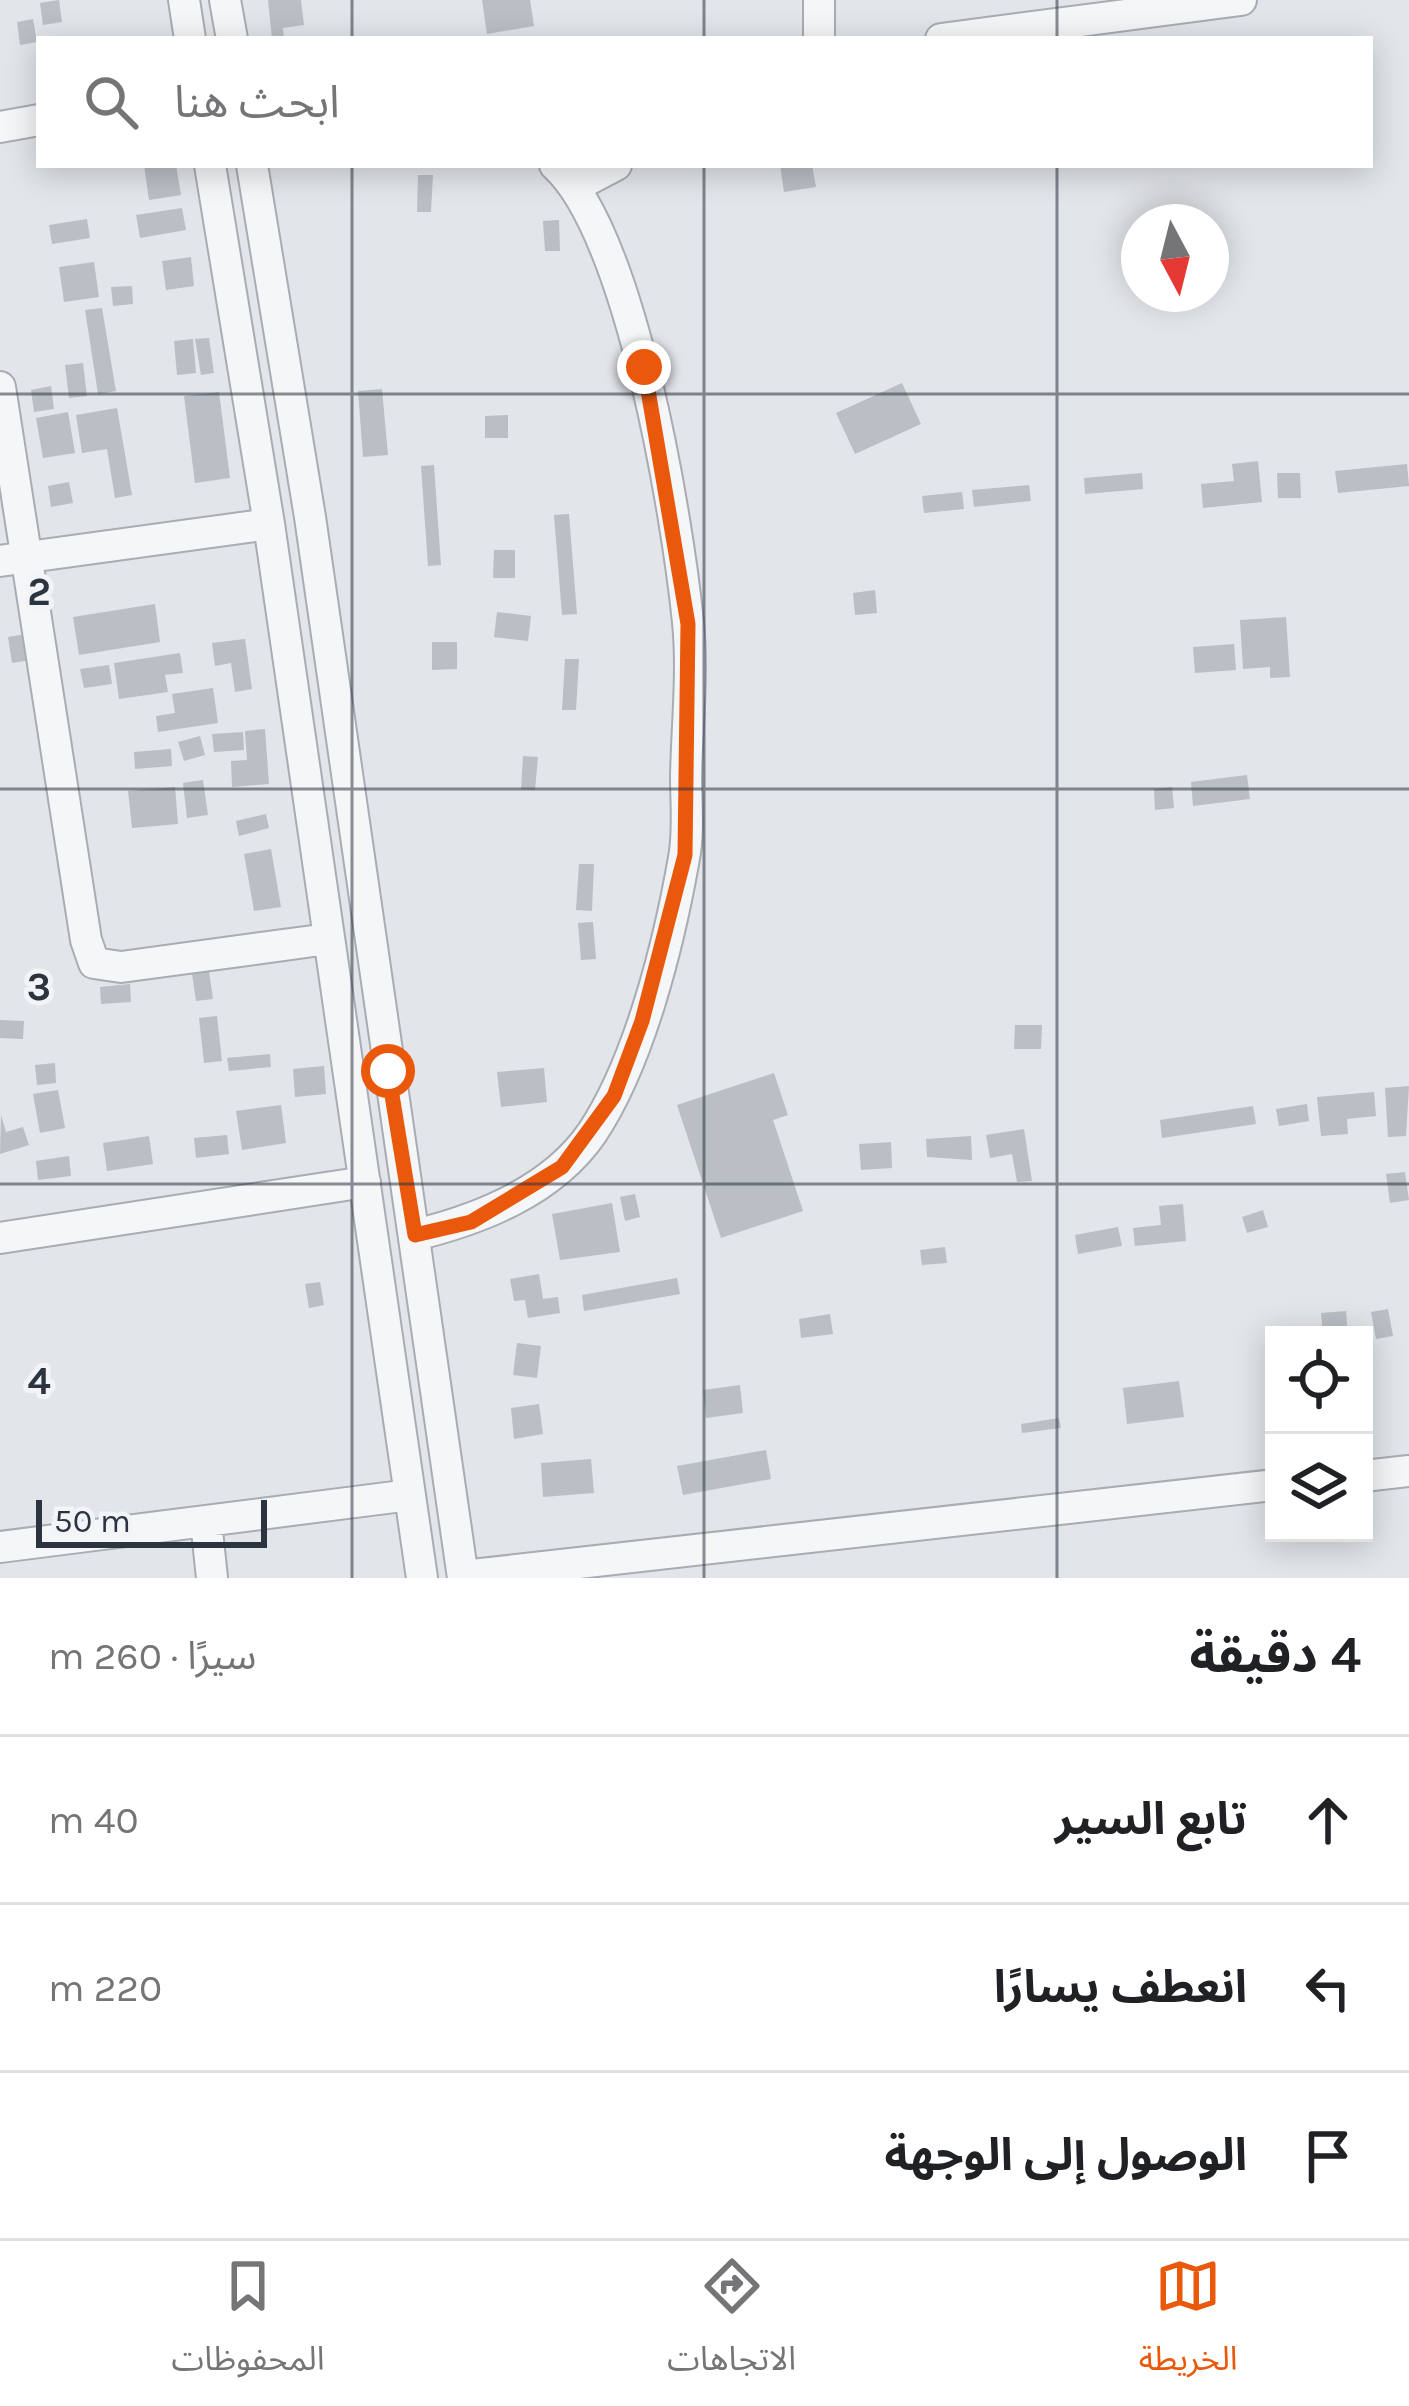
<!DOCTYPE html>
<html lang="ar">
<head>
<meta charset="utf-8">
<style>
	:root { --surface:#fff; --page:#f6f6f6; --text:#202124; --muted:#757577; --line:#e0e0e0; --accent:#ea580c }
	body { margin:0; font-family:Karla,"Noto Sans Arabic",sans-serif; background:var(--page); color:var(--text); direction:rtl }
	.controls { position:absolute; right:36px; bottom:36px; display:grid; overflow:hidden; border-radius:0px; box-shadow:0 6px 30px #0003 }
	.controls button { width:108px; height:108px; display:grid; place-items:center; padding:0; border:0; border-bottom:3px solid var(--line); background:var(--surface); color:var(--text); font:60px sans-serif }
	.compass { position:absolute; left:1121px; top:204px; width:108px; height:108px; border-radius:50%; background:var(--surface); box-shadow:0 6px 30px #0003; rotate:173deg }
	.scale { position:absolute; left:36px; bottom:30px; width:231px; box-sizing:border-box; padding-left:12px; border:6px solid #2c343f; border-top:0; font-size:33px; line-height:42px; white-space:nowrap; color:#2c343f; -webkit-text-stroke:9px #f2f4f7; paint-order:stroke }
	.stop { position:absolute; width:36px; height:36px; margin:-27px; border:9px solid #ea580c; border-radius:50%; background:#fff }
	.stop.end { background:#ea580c; border-color:#fff; box-shadow:0 3px 12px #0008 }
	.list { margin:0; padding:0; list-style:none }
	h2 { display:flex; justify-content:space-between; align-items:center; height:156px; margin:0; padding:0 48px; font-size:51px }
	h2 small { font-size:39px; font-weight:400; color:var(--muted) }
	.list li { display:grid; grid-template-columns:78px 1fr auto; gap:36px; align-items:center; box-sizing:border-box; height:168px; padding:0 48px; border-top:3px solid var(--line) }
	.list b { display:block; font-size:45px; white-space:nowrap }
	.list em { font-size:39px; font-style:normal; color:var(--muted) }
	.icon { flex:none; width:66px; height:66px; fill:none; stroke:currentColor; stroke-width:2; stroke-linecap:round; stroke-linejoin:round }
	.map { position:relative; flex:none; width:1409px; height:1578px; overflow:hidden; direction:ltr }
	.search { position:absolute; background:var(--surface); box-shadow:0 6px 30px #0003; left:36px; right:36px; top:36px; height:132px; display:flex; align-items:center; gap:30px; box-sizing:border-box; padding:0 42px; border-radius:0px; color:var(--muted); font-size:45px }
	.sheet { height:660px; background:var(--surface) }
	nav { display:flex; justify-content:space-around; align-items:center; box-sizing:border-box; height:168px; border-top:3px solid var(--line); background:var(--surface); font-size:33px; color:var(--muted) }
	nav a { display:grid; justify-items:center; gap:6px }
	nav .on { color:var(--accent) }
	.map>svg:first-child { display:block }
	.building { fill:#babfc5 }
	.lines { fill:none; stroke-linecap:round; stroke-linejoin:round }
	.minor-casing { stroke:#a8acb3; stroke-width:34 }
	.minor { stroke:#f5f6f8; stroke-width:30 }
	.route { stroke:#ea580c; stroke-width:15 }
	.grid { fill:none; stroke:#2c343f; stroke-width:3; stroke-opacity:0.55 }
	.grid-label { font-size:39px; text-anchor:middle; font-weight:bold; fill:#2c343f; stroke:#f2f4f7; stroke-width:10; stroke-linejoin:round; paint-order:stroke }
</style>
</head>
<body>
<div class="map">
<svg width="1409" height="1578" viewBox="0 0 1409 1578">
	<rect width="100%" height="100%" fill="#e2e5e9"/>
	<path class="building" d="M 59,0 L 62,22 L 43,25 L 40,3 Z
		M 268,0 L 301,0 L 304,25 L 283,28 L 284,39 L 272,39 Z
		M 482,0 L 530,0 L 534,26 L 487,34 Z
		M 33,19 L 37,42 L 20,45 L 17,22 Z
		M 144,165 L 176,165 L 181,195 L 149,200 Z
		M 780,165 L 812,165 L 816,187 L 784,192 Z
		M 418,175 L 433,175 L 431,212 L 417,212 Z
		M 182,208 L 186,230 L 140,238 L 136,215 Z
		M 87,219 L 90,238 L 52,244 L 49,225 Z
		M 559,220 L 560,251 L 545,251 L 543,221 Z
		M 191,257 L 194,286 L 166,290 L 162,261 Z
		M 94,262 L 99,297 L 64,302 L 59,267 Z
		M 132,286 L 133,304 L 113,306 L 111,287 Z
		M 102,308 L 116,391 L 98,394 L 85,310 Z
		M 209,338 L 214,373 L 201,375 L 195,339 Z
		M 193,339 L 196,373 L 177,375 L 174,341 Z
		M 83,363 L 87,396 L 69,398 L 65,365 Z
		M 902,383 L 921,424 L 855,454 L 836,413 Z
		M 51,386 L 54,409 L 34,412 L 31,390 Z
		M 382,389 L 388,455 L 363,457 L 358,391 Z
		M 219,392 L 230,478 L 195,483 L 184,396 Z
		M 117,408 L 132,495 L 115,498 L 107,449 L 82,453 L 76,415 Z
		M 68,412 L 75,453 L 43,458 L 36,418 Z
		M 508,415 L 508,438 L 485,438 L 485,416 Z
		M 1258,461 L 1262,502 L 1203,508 L 1201,484 L 1234,481 L 1232,464 Z
		M 1407,464 L 1409,486 L 1338,493 L 1335,471 Z
		M 434,465 L 441,565 L 428,566 L 421,466 Z
		M 1142,473 L 1143,489 L 1085,494 L 1084,478 Z
		M 1277,473 L 1300,473 L 1301,498 L 1278,498 Z
		M 69,482 L 73,503 L 51,507 L 48,486 Z
		M 1029,485 L 1031,501 L 974,507 L 972,490 Z
		M 962,492 L 964,509 L 924,513 L 922,496 Z
		M 569,514 L 577,614 L 562,615 L 554,515 Z
		M 494,550 L 515,550 L 515,578 L 493,578 Z
		M 875,590 L 877,613 L 855,615 L 853,593 Z
		M 155,604 L 160,642 L 79,655 L 73,617 Z
		M 497,612 L 531,616 L 528,641 L 494,637 Z
		M 1286,617 L 1290,677 L 1270,678 L 1270,667 L 1243,669 L 1240,620 Z
		M 26,634 L 31,660 L 12,663 L 8,637 Z
		M 245,639 L 252,689 L 235,692 L 231,663 L 215,666 L 212,643 Z
		M 432,642 L 457,642 L 457,669 L 432,670 Z
		M 1234,644 L 1236,670 L 1195,673 L 1193,647 Z
		M 180,653 L 183,673 L 165,675 L 168,692 L 119,699 L 114,663 Z
		M 565,659 L 579,659 L 576,710 L 562,710 Z
		M 109,665 L 112,684 L 84,688 L 80,669 Z
		M 213,688 L 218,723 L 158,732 L 156,716 L 175,713 L 172,694 Z
		M 265,729 L 269,784 L 232,787 L 231,761 L 247,760 L 245,731 Z
		M 243,732 L 244,750 L 214,752 L 212,734 Z
		M 200,736 L 205,755 L 184,761 L 178,742 Z
		M 171,749 L 172,766 L 135,769 L 134,752 Z
		M 523,756 L 538,757 L 535,790 L 521,789 Z
		M 1247,775 L 1250,799 L 1193,806 L 1191,782 Z
		M 203,780 L 208,815 L 187,818 L 183,783 Z
		M 175,787 L 178,824 L 132,828 L 128,791 Z
		M 1172,787 L 1174,808 L 1155,810 L 1154,789 Z
		M 266,814 L 269,828 L 239,836 L 236,821 Z
		M 271,849 L 281,907 L 254,911 L 244,854 Z
		M 579,864 L 594,864 L 592,911 L 576,910 Z
		M 593,922 L 596,959 L 581,960 L 578,923 Z
		M 209,971 L 213,999 L 196,1001 L 192,974 Z
		M 130,984 L 131,1002 L 101,1004 L 100,987 Z
		M 217,1016 L 222,1061 L 204,1063 L 199,1018 Z
		M 0,1020 L 24,1021 L 23,1039 L 0,1038 Z
		M 1015,1025 L 1042,1025 L 1041,1049 L 1014,1049 Z
		M 270,1054 L 271,1067 L 229,1071 L 227,1058 Z
		M 55,1063 L 56,1083 L 37,1085 L 35,1065 Z
		M 324,1066 L 326,1094 L 295,1097 L 293,1069 Z
		M 544,1068 L 547,1102 L 501,1107 L 497,1072 Z
		M 774,1073 L 788,1115 L 773,1120 L 803,1211 L 721,1238 L 677,1105 Z
		M 1409,1086 L 1406,1136 L 1388,1137 L 1385,1088 Z
		M 58,1090 L 65,1128 L 40,1133 L 33,1094 Z
		M 1374,1092 L 1376,1116 L 1347,1119 L 1348,1134 L 1321,1136 L 1317,1097 Z
		M 1307,1104 L 1309,1121 L 1279,1126 L 1276,1109 Z
		M 281,1105 L 286,1143 L 242,1150 L 236,1111 Z
		M 1253,1106 L 1256,1124 L 1162,1138 L 1160,1120 Z
		M 1,1115 L 6,1132 L 23,1127 L 29,1145 L 0,1154 Z
		M 1024,1129 L 1032,1181 L 1017,1182 L 1012,1154 L 990,1158 L 986,1135 Z
		M 227,1135 L 229,1154 L 196,1158 L 194,1138 Z
		M 149,1136 L 153,1164 L 107,1171 L 103,1143 Z
		M 971,1136 L 972,1160 L 927,1157 L 926,1139 Z
		M 891,1142 L 892,1168 L 861,1170 L 859,1144 Z
		M 69,1156 L 71,1176 L 38,1180 L 36,1161 Z
		M 1405,1172 L 1409,1200 L 1390,1203 L 1386,1174 Z
		M 635,1194 L 640,1217 L 625,1221 L 620,1197 Z
		M 612,1203 L 620,1252 L 560,1260 L 552,1214 Z
		M 1183,1204 L 1186,1241 L 1135,1246 L 1133,1228 L 1161,1225 L 1159,1206 Z
		M 1263,1210 L 1268,1227 L 1247,1233 L 1242,1217 Z
		M 1118,1227 L 1122,1246 L 1078,1254 L 1075,1235 Z
		M 945,1247 L 947,1263 L 922,1265 L 920,1250 Z
		M 539,1274 L 543,1299 L 558,1297 L 560,1313 L 528,1318 L 525,1300 L 514,1301 L 510,1279 Z
		M 677,1278 L 680,1294 L 584,1311 L 582,1295 Z
		M 320,1282 L 324,1305 L 309,1308 L 305,1284 Z
		M 1388,1309 L 1393,1336 L 1376,1339 L 1371,1312 Z
		M 1346,1311 L 1348,1335 L 1323,1335 L 1321,1313 Z
		M 830,1314 L 833,1334 L 801,1338 L 799,1319 Z
		M 517,1343 L 541,1346 L 537,1378 L 513,1375 Z
		M 1179,1381 L 1184,1417 L 1127,1424 L 1123,1388 Z
		M 740,1385 L 743,1413 L 706,1418 L 703,1390 Z
		M 539,1404 L 543,1434 L 514,1439 L 511,1408 Z
		M 1059,1418 L 1061,1428 L 1022,1433 L 1021,1424 Z
		M 766,1450 L 771,1479 L 683,1495 L 677,1466 Z
		M 591,1459 L 594,1493 L 543,1497 L 541,1463 Z"/>
	<g class="lines">
		<g class="minor-casing">
			<path id="minor" d="M 184,0 L 190,39
				M 225,0 L 232,39
				M 819,39 L 819,0
				M 941,39 L 1241,0
				M 0,127 L 39,120
				M 210,165 L 269,524 L 422,1578
				M 252,165 L 310,517 L 463,1578
				M 578,185 L 616,165
				M 0,387 L 86,940 L 94,963 L 121,967 L 328,939
				M 0,561 L 269,524
				M 415,1235 C 481,1219 552,1191 592,1133 C 640,1061 669,943 684,858 C 689,832 686,803 686,776 C 687,726 693,672 688,622 C 677,515 631,234 555,165
				M 0,1238 L 365,1182
				M 1364,1476 L 1409,1471
				M 206,1521 L 212,1578
				M 0,1547 L 410,1495
				M 463,1576 L 1274,1485"/>
		</g>
		<use href="#minor" class="minor"/>
	</g>
	<g class="lines">
		<path class="route" d="M 388,1071 L 415,1235 L 471,1222 L 562,1167 L 614,1096 L 642,1021 L 685,855 L 688,624 L 644,367"/>
	</g>
	<path class="grid" d="M 352,0 L 352,39M 704,0 L 704,39M 1057,0 L 1057,39M 352,165 L 352,1578M 704,165 L 704,1578M 1057,165 L 1057,1578M 0,394 L 1409,394M 0,789 L 1409,789M 0,1184 L 1409,1184"/>
	<g class="grid-label">
		<text x="39" y="605">2</text>
		<text x="39" y="1000">3</text>
		<text x="39" y="1394">4</text>
	</g>
</svg>
<div class="controls">
<button><svg class="icon" aria-label="locate" viewBox="0 0 24 24"><circle cx="12" cy="12" r="6"/><path d="M12 2v4M12 18v4M2 12h4M18 12h4"/></svg></button>
<button><svg class="icon" aria-label="layers" viewBox="0 0 24 24"><path d="M12 4l9 5-9 5-9-5zM3 14l9 5 9-5"/></svg></button>
</div>
<svg class="compass" viewBox="-18 -18 36 36"><path d="M0-13l5 13h-10z" fill="#e53935"/><path d="M0 13l5-13h-10z" fill="#757577"/></svg>
<div class="scale">50 m</div>
<div class="stop" style="left:388px;top:1071px"></div>
<div class="stop end" style="left:644px;top:367px"></div>
<div class="search"><svg class="icon" aria-label="search" viewBox="0 0 24 24"><circle cx="10" cy="10" r="6"/><path d="M15 15l6 6"/></svg>ابحث هنا</div>
</div>
<section class="sheet">
<h2>4 دقيقة<small>سيرًا · 260 m</small></h2>
<ul class="list">
<li><svg class="icon" aria-label="ahead" viewBox="0 0 24 24"><path d="M12 20V5M6 11l6-6 6 6"/></svg><div><b>تابع السير</b></div><em>40 m</em></li>
<li><svg class="icon" aria-label="left" viewBox="0 0 24 24"><path d="M17 20v-9H6M10 6l-5 5 5 5"/></svg><div><b>انعطف يسارًا</b></div><em>220 m</em></li>
<li><svg class="icon" aria-label="arrive" viewBox="0 0 24 24"><path d="M6 21V4h12l-3 4 3 4H6"/></svg><div><b>الوصول إلى الوجهة</b></div></li>
</ul>
</section>
<nav>
<a class="on"><svg class="icon" aria-label="map" viewBox="0 0 24 24"><path d="M3 6l6-2 6 2 6-2v14l-6 2-6-2-6 2zM9 4v14M15 6v14"/></svg>الخريطة</a>
<a><svg class="icon" aria-label="directions" viewBox="0 0 24 24"><path d="M12 3l9 9-9 9-9-9zM9 14v-3h6M13 9l2 2-2 2"/></svg>الاتجاهات</a>
<a><svg class="icon" aria-label="saved" viewBox="0 0 24 24"><path d="M7 4h10v16l-5-4-5 4z"/></svg>المحفوظات</a>
</nav>
</body>
</html>
